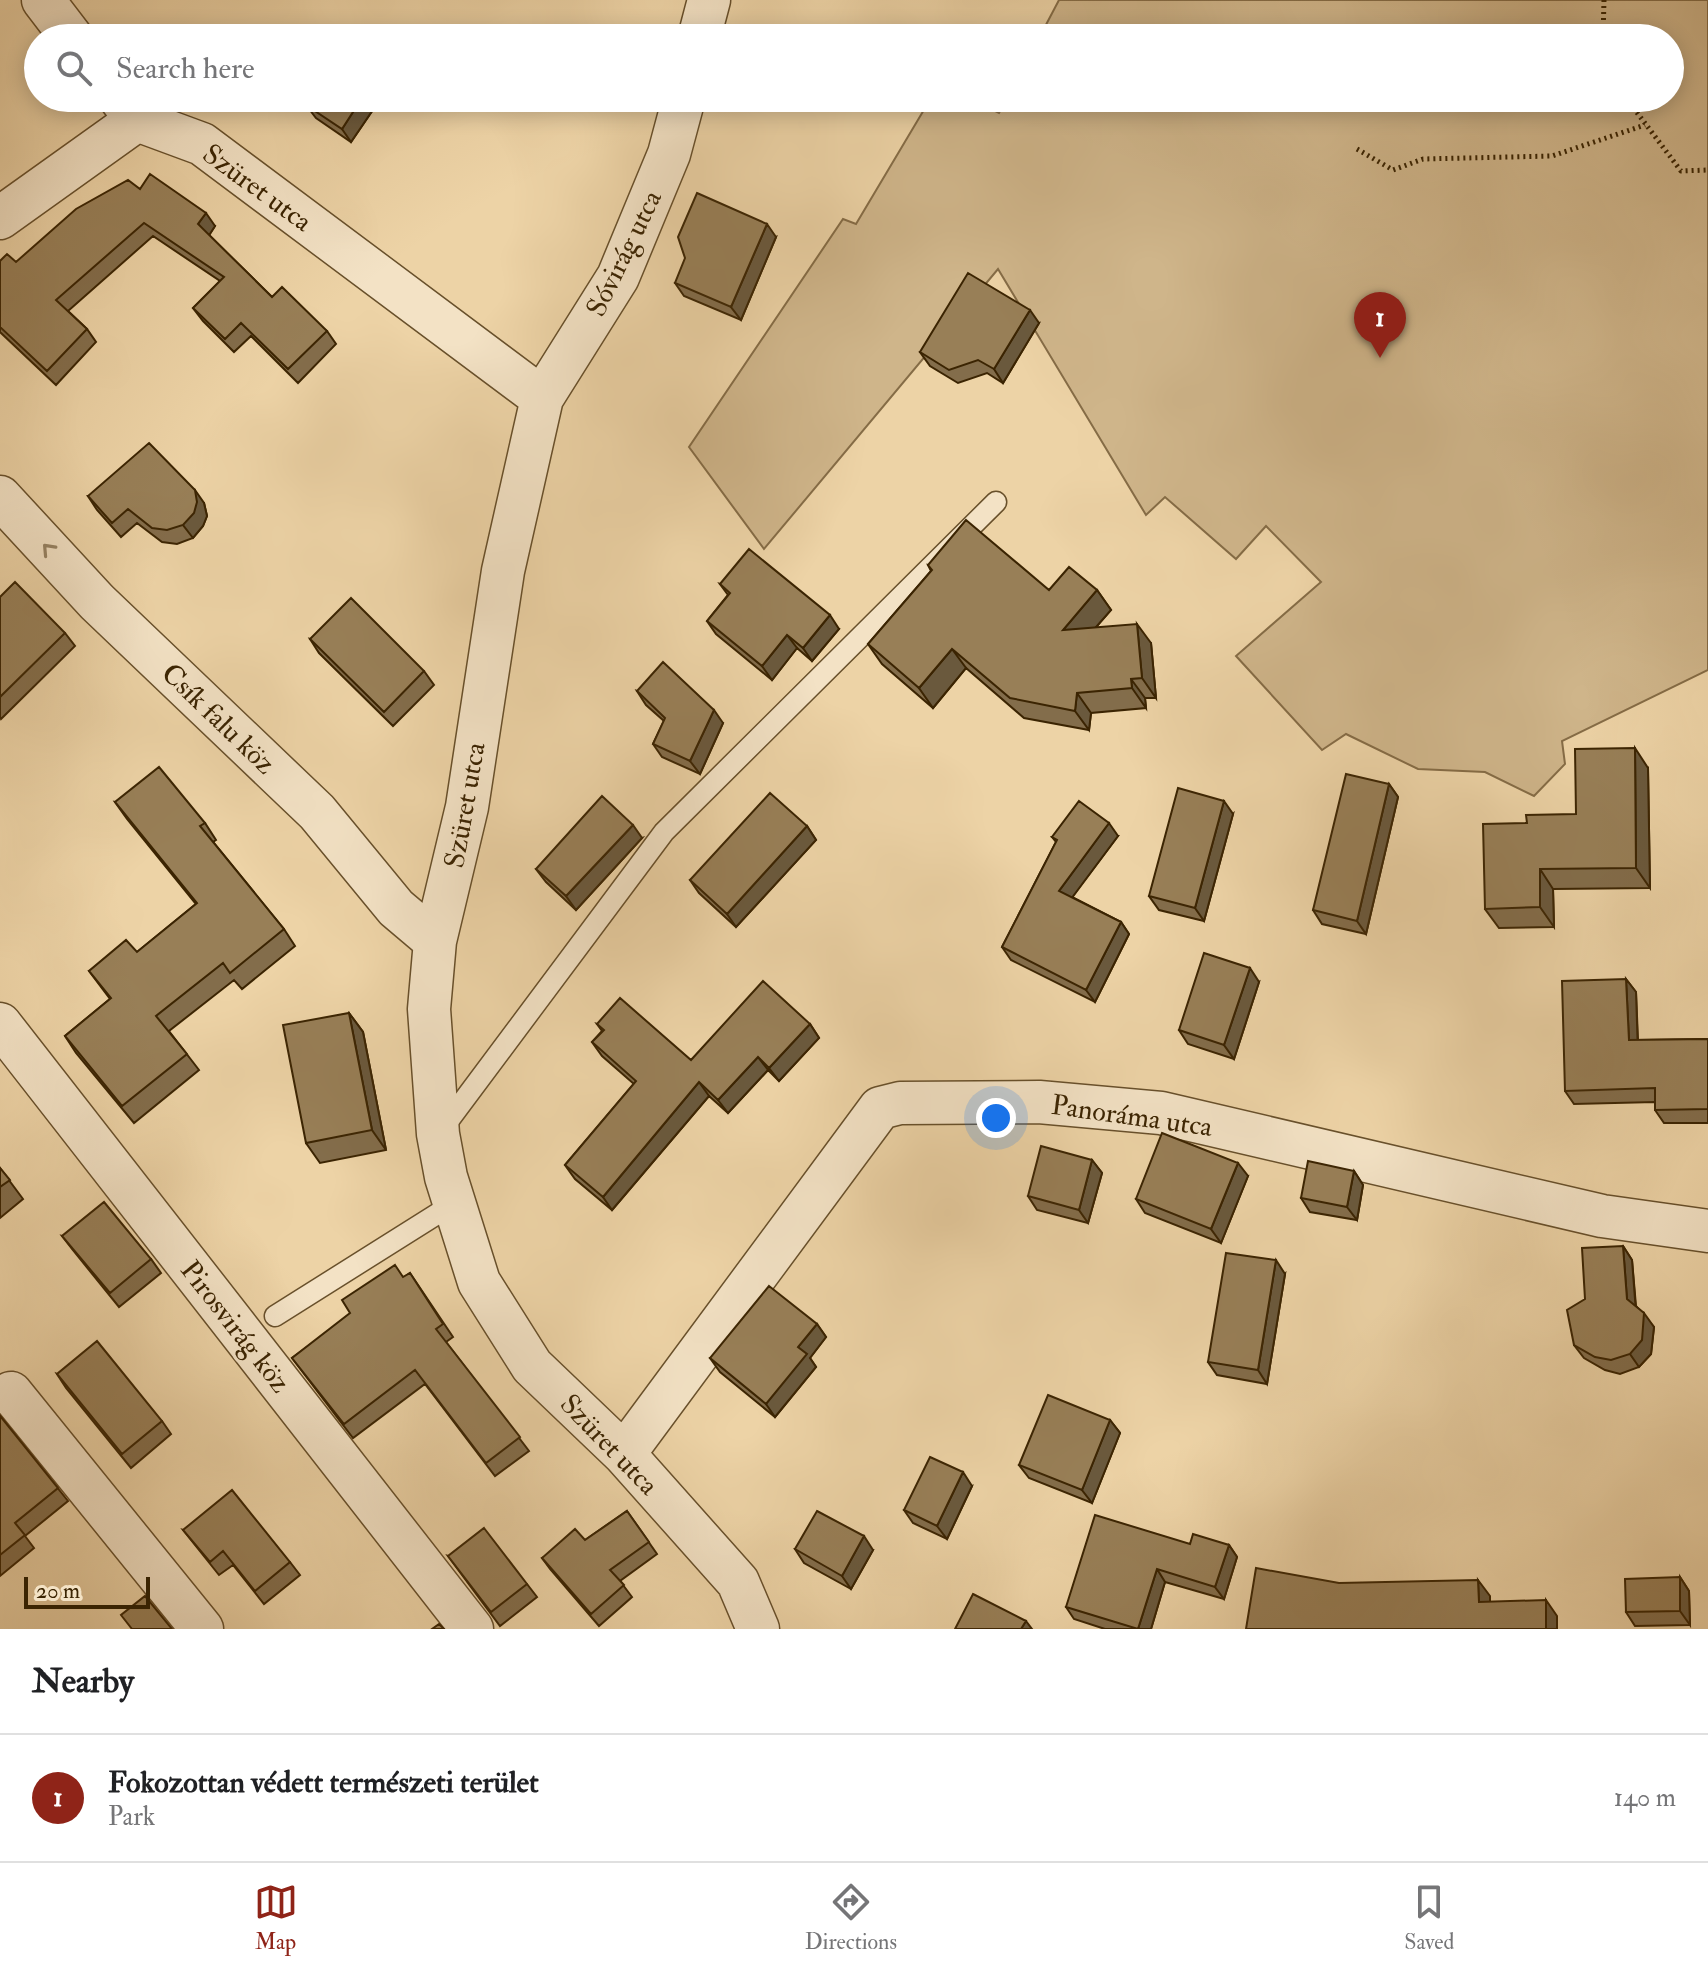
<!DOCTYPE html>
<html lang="en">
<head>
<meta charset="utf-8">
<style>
	:root { --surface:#fff; --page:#f2f2f2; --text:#202124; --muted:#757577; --line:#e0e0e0; --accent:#8f2418 }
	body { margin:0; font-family:"IM FELL Double Pica",serif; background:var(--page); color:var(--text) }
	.scale { position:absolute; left:24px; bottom:20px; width:126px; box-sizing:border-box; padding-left:8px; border:4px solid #3b2402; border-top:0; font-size:22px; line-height:28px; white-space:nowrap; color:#3b2402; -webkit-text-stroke:6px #f3e2c5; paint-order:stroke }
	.you { position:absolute; left:996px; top:1118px; width:28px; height:28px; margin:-20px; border:6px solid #fff; border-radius:50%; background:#1a73e8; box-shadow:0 0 0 12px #1a73e833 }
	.badge { display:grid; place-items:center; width:52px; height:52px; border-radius:50%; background:var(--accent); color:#fff; font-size:26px; font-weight:700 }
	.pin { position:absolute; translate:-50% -66px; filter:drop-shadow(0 2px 4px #0008) }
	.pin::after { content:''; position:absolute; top:42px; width:28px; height:24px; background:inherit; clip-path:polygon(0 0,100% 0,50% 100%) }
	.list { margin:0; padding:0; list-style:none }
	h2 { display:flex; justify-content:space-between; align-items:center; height:104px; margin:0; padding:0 32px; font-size:34px }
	h2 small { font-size:26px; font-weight:400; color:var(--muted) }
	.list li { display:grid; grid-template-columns:52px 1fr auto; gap:24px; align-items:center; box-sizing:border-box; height:128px; padding:0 32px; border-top:2px solid var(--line) }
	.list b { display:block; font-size:30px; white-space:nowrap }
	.list p { margin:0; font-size:26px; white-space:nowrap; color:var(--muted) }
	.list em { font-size:26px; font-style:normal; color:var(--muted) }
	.icon { flex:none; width:44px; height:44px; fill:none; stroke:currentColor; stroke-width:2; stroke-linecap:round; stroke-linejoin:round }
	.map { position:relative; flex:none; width:1708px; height:1629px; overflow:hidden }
	.search { position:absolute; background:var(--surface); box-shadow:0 4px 20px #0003; left:24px; right:24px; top:24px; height:88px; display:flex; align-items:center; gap:20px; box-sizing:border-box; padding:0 28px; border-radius:44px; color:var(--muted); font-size:30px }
	.sheet { height:232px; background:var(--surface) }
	nav { display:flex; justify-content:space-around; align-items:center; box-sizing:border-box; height:112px; border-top:2px solid var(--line); background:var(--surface); font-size:22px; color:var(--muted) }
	nav a { display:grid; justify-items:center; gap:4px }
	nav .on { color:var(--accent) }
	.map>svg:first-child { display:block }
	.green { fill:#cfb58a; stroke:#856c46; stroke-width:2 }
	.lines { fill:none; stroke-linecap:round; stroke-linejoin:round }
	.service-casing { stroke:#68502b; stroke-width:23 }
	.minor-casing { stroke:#68502b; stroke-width:45 }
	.path { stroke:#3b2402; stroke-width:5; stroke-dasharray:2 4; stroke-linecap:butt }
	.service { stroke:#f3e2c5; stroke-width:20 }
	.minor { stroke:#f3e2c5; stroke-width:42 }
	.wall { fill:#836d4b; stroke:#3b2402; stroke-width:2 }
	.shaded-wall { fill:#6a593d; stroke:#3b2402; stroke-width:2 }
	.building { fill:#987f57; stroke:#3b2402; stroke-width:2 }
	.oneway { stroke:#978364 }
	.labels { text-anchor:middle; stroke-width:6; stroke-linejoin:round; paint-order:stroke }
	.street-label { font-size:28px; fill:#3b2402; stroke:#f3e2c5 }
</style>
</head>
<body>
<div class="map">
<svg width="1708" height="1629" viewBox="0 0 1708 1629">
	<rect width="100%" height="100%" fill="#edd3a6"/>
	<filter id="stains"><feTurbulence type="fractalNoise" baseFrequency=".0025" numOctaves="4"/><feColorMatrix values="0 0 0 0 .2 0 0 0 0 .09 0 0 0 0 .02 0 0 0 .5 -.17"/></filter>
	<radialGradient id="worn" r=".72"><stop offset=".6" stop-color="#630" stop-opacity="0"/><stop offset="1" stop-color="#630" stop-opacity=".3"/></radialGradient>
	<path class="green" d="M 1059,0 L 1708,0 L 1708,670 L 1562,741 L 1565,764 L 1534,796 L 1485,772 L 1418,769 L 1346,734 L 1322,750 L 1236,656 L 1321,582 L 1266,526 L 1236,559 L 1165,497 L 1146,515 L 998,269 L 764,549 L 689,447 L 843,219 L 856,224 L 931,98 L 969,98 L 999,113 L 1007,98 L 1670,98 L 1670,38 L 1039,38 Z"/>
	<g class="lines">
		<g class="service-casing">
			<path id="service" d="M 443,1128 L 664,832 L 996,502
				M 275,1316 L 453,1204"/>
		</g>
		<g class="minor-casing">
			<path id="minor" d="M 43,0 L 72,38
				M 699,38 L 709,0
				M 120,98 L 137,120 L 202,144 L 542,398
				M 684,98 L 669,154 L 618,277 L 542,398 L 503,571 L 467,807 L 435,941 L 429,1009 L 438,1134 L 446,1177 L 479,1282 L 532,1366 L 624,1454 L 738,1582 L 758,1629
				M 0,218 L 137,120
				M 0,497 L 97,602 L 317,812 L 396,908 L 435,941
				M 0,1024 L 472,1629
				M 11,1393 L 202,1629
				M 624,1454 L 880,1108 L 900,1103 L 1039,1102 L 1161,1113 L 1602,1216 L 1708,1231"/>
		</g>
		<path class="path" d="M 1603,38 L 1604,0
			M 1626,98 L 1681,171 L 1708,170
			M 1357,149 L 1393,170 L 1423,159 L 1552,156 L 1645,125"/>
		<use href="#service" class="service"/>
		<use href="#minor" class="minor"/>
	</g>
	<path class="wall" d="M 306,98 L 381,98 L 351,142 L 316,118 L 306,105 Z
		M 140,189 L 215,226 L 209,235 L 272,297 L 327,331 L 336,344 L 298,383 L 251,336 L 234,352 L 203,321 L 193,308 L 220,281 L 153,236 L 68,311 L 87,329 L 96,342 L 56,385 L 0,332 L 0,261 L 16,262 Z
		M 776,237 L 741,320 L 684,296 L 675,283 Z
		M 1039,323 L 1003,383 L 987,373 L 958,383 L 930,366 L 920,352 Z
		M 88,496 L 204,503 L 207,516 L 203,526 L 193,538 L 177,544 L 162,542 L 137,523 L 121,537 L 97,510 Z
		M 928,565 L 1049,590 L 1097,590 L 1111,610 L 1096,627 L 1151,643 L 1156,698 L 1145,698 L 1146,708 L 1091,713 L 1089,730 L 1024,718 L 966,668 L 933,708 L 882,664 L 868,644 L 931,571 Z
		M 720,584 L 839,629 L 812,661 L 797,648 L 772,680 L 716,634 L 707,621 L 728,595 Z
		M 0,597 L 65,633 L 75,646 L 1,719 L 0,717 Z
		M 310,639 L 424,671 L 434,685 L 393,726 L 319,653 Z
		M 637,691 L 723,723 L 700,774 L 662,757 L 653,744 L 664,721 L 646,705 Z
		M 1648,768 L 1650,888 L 1553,889 L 1554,927 L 1499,928 L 1485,909 L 1576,814 Z
		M 1389,784 L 1398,797 L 1366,934 L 1322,924 L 1313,910 Z
		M 115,802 L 205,823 L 216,840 L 213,842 L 284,929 L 295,946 L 242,989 L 234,980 L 169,1031 L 199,1070 L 134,1123 L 76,1053 L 65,1036 L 110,999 L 89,971 L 137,952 L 196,904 L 127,819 Z
		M 1233,814 L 1204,921 L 1159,910 L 1149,896 Z
		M 807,826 L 816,840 L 736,927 L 699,893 L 690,880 Z
		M 1118,836 L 1072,897 L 1121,922 L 1129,934 L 1095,1002 L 1011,960 L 1002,947 L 1056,842 L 1052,837 Z
		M 642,838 L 576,910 L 546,882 L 536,869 Z
		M 1626,979 L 1636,992 L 1638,1040 L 1708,1039 L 1708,1123 L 1664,1123 L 1655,1110 L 1655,1102 L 1574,1104 L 1565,1091 Z
		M 1259,982 L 1234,1059 L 1188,1044 L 1179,1030 Z
		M 349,1013 L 363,1032 L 386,1150 L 320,1163 L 306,1143 Z
		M 597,1024 L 691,1060 L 810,1024 L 819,1038 L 779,1081 L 768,1070 L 728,1113 L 709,1096 L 612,1210 L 575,1179 L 565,1165 L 634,1084 L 602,1056 L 592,1042 L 602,1031 Z
		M 1092,1160 L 1102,1173 L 1088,1223 L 1037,1210 L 1028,1196 Z
		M 0,1168 L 23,1199 L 0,1218 Z
		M 1354,1171 L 1363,1185 L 1357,1220 L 1310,1212 L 1301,1198 Z
		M 1248,1176 L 1221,1243 L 1145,1213 L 1136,1199 Z
		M 62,1236 L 151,1259 L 161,1273 L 119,1307 L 72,1249 Z
		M 1623,1246 L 1632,1260 L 1636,1306 L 1654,1327 L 1651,1354 L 1639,1367 L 1620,1374 L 1605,1370 L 1584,1358 L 1574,1345 L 1585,1299 Z
		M 410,1273 L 453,1337 L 446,1342 L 529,1451 L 495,1476 L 425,1384 L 353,1438 L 292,1358 Z
		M 1285,1274 L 1267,1384 L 1217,1375 L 1208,1362 Z
		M 817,1324 L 826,1337 L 810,1358 L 816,1367 L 775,1417 L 720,1372 L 710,1358 Z
		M 57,1374 L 162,1421 L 171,1434 L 131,1468 L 66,1388 Z
		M 0,1416 L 68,1501 L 25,1536 L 34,1548 L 0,1576 Z
		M 1110,1420 L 1120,1433 L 1092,1503 L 1029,1478 L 1019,1465 Z
		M 972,1486 L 947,1539 L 913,1523 L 904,1510 Z
		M 627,1511 L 657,1554 L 620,1581 L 632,1597 L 599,1626 L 550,1569 L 542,1558 L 585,1540 Z
		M 183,1530 L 290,1562 L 300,1575 L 264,1604 L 233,1565 L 219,1575 Z
		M 1190,1544 L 1229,1545 L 1237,1557 L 1224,1599 L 1165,1582 L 1151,1629 L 1105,1629 L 1074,1619 L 1066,1607 Z
		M 795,1549 L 873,1550 L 851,1589 L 804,1563 Z
		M 448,1556 L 527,1584 L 537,1597 L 500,1626 Z
		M 1680,1577 L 1689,1591 L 1690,1625 L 1635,1626 L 1626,1612 Z"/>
	<path class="shaded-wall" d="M 362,98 L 381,98 L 351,142 L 342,129 Z
		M 206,213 L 215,226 L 208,237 L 198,224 Z
		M 767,224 L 776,237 L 741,320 L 731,307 Z
		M 1030,310 L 1039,323 L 1003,383 L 994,369 Z
		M 195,490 L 204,503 L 207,516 L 203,526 L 193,538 L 183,525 Z
		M 1097,590 L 1111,610 L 1076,650 L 1063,630 Z
		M 830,615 L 839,629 L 812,661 L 803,648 Z
		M 1137,624 L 1151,643 L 1156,698 L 1142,678 Z
		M 787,635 L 797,648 L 772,680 L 762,666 Z
		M 952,649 L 966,668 L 933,708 L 919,688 Z
		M 1131,679 L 1145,698 L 1146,708 L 1132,688 Z
		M 1077,693 L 1091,713 L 1089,730 L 1075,711 Z
		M 714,710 L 723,723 L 700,774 L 690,761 Z
		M 1635,748 L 1648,768 L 1650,888 L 1636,868 Z
		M 1389,784 L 1398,797 L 1366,934 L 1357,921 Z
		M 1224,801 L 1233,814 L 1204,921 L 1195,908 Z
		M 1109,823 L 1118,836 L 1068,903 L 1059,891 Z
		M 633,825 L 642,838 L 576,910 L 566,896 Z
		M 807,826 L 816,840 L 736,927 L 727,914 Z
		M 1540,869 L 1553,889 L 1554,927 L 1540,907 Z
		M 1121,922 L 1129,934 L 1095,1002 L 1086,990 Z
		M 1250,968 L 1259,982 L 1234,1059 L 1224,1045 Z
		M 1626,979 L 1636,992 L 1638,1054 L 1629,1040 Z
		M 349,1013 L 363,1032 L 386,1150 L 372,1130 Z
		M 810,1024 L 819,1038 L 779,1081 L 769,1068 Z
		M 758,1057 L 768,1070 L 728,1113 L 718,1100 Z
		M 699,1082 L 709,1096 L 612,1210 L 603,1197 Z
		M 1092,1160 L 1102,1173 L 1088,1223 L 1079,1210 Z
		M 1238,1163 L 1248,1176 L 1221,1243 L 1211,1229 Z
		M 1354,1171 L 1363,1185 L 1357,1220 L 1347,1207 Z
		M 1623,1246 L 1632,1260 L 1636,1312 L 1627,1299 Z
		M 1276,1260 L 1285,1274 L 1267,1384 L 1258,1370 Z
		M 1644,1313 L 1654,1327 L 1651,1354 L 1639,1367 L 1630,1354 Z
		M 817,1324 L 826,1337 L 810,1358 L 816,1367 L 775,1417 L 766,1404 L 798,1347 Z
		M 1110,1420 L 1120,1433 L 1092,1503 L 1082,1490 Z
		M 963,1472 L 972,1486 L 947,1539 L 937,1526 Z
		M 864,1536 L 873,1550 L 851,1589 L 842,1576 Z
		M 1229,1545 L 1237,1557 L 1224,1599 L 1215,1587 Z
		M 1157,1569 L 1165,1582 L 1151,1629 L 1138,1629 Z
		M 1680,1577 L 1689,1591 L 1690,1625 L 1680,1611 Z
		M 1478,1580 L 1490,1596 L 1490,1618 L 1479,1602 Z
		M 1546,1600 L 1557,1616 L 1557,1629 L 1546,1629 Z
		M 1026,1621 L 1032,1629 L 1021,1629 Z"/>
	<path class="building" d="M 425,26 L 446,38 L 419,38 Z
		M 306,98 L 362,98 L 342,129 L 306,105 Z
		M 150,174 L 206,213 L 198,224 L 272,297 L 282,287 L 327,331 L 288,369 L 241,323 L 225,339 L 193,308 L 224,277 L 144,223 L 56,300 L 87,329 L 47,371 L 0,327 L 0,261 L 7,254 L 16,262 L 76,209 L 128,180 L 140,189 Z
		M 697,193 L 767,224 L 731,307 L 675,283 L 685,258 L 678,237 Z
		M 968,273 L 1030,310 L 994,369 L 978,360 L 949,370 L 920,352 Z
		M 149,443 L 195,490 L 197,502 L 194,513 L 183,525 L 167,530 L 152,528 L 128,509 L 112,523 L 88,496 Z
		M 966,520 L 1049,590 L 1069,567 L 1097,590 L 1063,630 L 1137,624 L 1142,678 L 1131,679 L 1132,688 L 1077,693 L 1075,711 L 1010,698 L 952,649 L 919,688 L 868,644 L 932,570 L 928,565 Z
		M 749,549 L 830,615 L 803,648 L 787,635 L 762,666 L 707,621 L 730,593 L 720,584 Z
		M 15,582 L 65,633 L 0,697 L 0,597 Z
		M 351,598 L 424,671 L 384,712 L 310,639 Z
		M 663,662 L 714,710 L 690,761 L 653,744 L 665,718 L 637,691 Z
		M 1635,748 L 1636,868 L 1540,869 L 1540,907 L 1485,909 L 1483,824 L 1527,823 L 1526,815 L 1576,814 L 1575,749 Z
		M 159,767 L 205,823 L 200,826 L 284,929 L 230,973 L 223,963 L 156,1016 L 187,1054 L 122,1106 L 65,1036 L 111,998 L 89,971 L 126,940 L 137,952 L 197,903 L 115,802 Z
		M 1346,774 L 1389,784 L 1357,921 L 1313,910 Z
		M 1178,788 L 1224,801 L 1195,908 L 1149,896 Z
		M 770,793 L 807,826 L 727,914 L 690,880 Z
		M 602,796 L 633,825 L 566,896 L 536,869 Z
		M 1079,801 L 1109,823 L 1059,891 L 1121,922 L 1086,990 L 1002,947 L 1057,840 L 1052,837 Z
		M 1204,953 L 1250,968 L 1224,1045 L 1179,1030 Z
		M 1626,979 L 1629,1040 L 1708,1039 L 1708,1109 L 1655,1110 L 1655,1088 L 1565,1091 L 1562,981 Z
		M 763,981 L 810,1024 L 769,1068 L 758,1057 L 718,1100 L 699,1082 L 603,1197 L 565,1165 L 636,1081 L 592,1042 L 604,1030 L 597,1024 L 620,998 L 691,1060 Z
		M 349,1013 L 372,1130 L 306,1143 L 283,1025 Z
		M 1162,1133 L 1238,1163 L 1211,1229 L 1136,1199 Z
		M 1041,1146 L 1092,1160 L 1079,1210 L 1028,1196 Z
		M 1308,1161 L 1354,1171 L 1347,1207 L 1301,1198 Z
		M 0,1168 L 10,1180 L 0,1187 Z
		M 104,1202 L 151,1259 L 110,1293 L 62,1236 Z
		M 1623,1246 L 1627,1299 L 1644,1313 L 1642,1340 L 1630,1354 L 1611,1360 L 1595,1357 L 1574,1345 L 1567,1310 L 1585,1299 L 1582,1248 Z
		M 1226,1253 L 1276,1260 L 1258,1370 L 1208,1362 Z
		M 395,1265 L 403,1277 L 410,1273 L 443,1324 L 436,1329 L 520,1437 L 486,1463 L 415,1370 L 344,1424 L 292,1358 L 350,1313 L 342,1300 Z
		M 769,1286 L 817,1324 L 798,1347 L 807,1354 L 766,1404 L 710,1358 Z
		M 97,1341 L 162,1421 L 122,1454 L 57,1374 Z
		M 1048,1395 L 1110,1420 L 1082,1490 L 1019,1465 Z
		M 0,1416 L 58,1488 L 15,1523 L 25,1535 L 0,1555 Z
		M 930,1457 L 963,1472 L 937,1526 L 904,1510 Z
		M 232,1490 L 290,1562 L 255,1591 L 223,1551 L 210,1562 L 183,1530 Z
		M 627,1511 L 649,1542 L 610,1570 L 624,1585 L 591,1614 L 542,1558 L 575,1529 L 585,1540 Z
		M 817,1511 L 864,1536 L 842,1576 L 795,1549 Z
		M 1095,1515 L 1190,1544 L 1193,1534 L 1229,1545 L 1215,1587 L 1157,1569 L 1138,1629 L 1066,1607 Z
		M 484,1528 L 527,1584 L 491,1612 L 448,1556 Z
		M 1256,1568 L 1339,1583 L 1478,1580 L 1479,1602 L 1546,1600 L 1546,1629 L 1246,1629 Z
		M 1680,1577 L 1680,1611 L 1626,1612 L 1625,1579 Z
		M 973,1594 L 1026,1621 L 1021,1629 L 955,1629 Z
		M 145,1596 L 172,1629 L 132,1629 L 121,1615 Z
		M 439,1624 L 444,1629 L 432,1629 Z"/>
	<defs><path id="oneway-chevron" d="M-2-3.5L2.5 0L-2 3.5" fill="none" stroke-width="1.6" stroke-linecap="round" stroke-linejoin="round" transform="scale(2)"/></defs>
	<use class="oneway" href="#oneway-chevron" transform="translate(48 549) rotate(-133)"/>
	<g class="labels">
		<g class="street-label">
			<text transform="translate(258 187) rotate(36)" y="10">Szüret utca</text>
			<text transform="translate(623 253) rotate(-64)" y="10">Sóvirág utca</text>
			<text transform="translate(219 718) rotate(44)" y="10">Csík falu köz</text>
			<text transform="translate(464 805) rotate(-80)" y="10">Szüret utca</text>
			<text transform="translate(1132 1115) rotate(8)" y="10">Panoráma utca</text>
			<text transform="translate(236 1326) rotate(52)" y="10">Pirosvirág köz</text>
			<text transform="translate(610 1444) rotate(46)" y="10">Szüret utca</text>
		</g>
	</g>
	<rect width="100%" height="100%" filter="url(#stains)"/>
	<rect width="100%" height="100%" fill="url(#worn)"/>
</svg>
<div class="scale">20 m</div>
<div class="you"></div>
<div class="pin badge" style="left:1380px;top:358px">1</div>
<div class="search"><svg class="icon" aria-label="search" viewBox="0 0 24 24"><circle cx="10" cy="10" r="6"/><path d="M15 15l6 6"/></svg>Search here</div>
</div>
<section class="sheet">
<h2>Nearby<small></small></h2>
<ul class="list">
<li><span class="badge">1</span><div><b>Fokozottan védett természeti terület</b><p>Park</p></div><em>140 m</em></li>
</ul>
</section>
<nav>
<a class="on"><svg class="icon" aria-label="map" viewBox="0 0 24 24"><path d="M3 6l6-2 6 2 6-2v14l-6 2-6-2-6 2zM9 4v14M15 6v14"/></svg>Map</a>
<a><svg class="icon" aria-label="directions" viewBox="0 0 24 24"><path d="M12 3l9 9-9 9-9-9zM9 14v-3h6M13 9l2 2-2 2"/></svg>Directions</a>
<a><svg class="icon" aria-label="saved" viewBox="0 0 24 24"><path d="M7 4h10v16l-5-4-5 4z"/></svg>Saved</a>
</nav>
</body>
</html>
